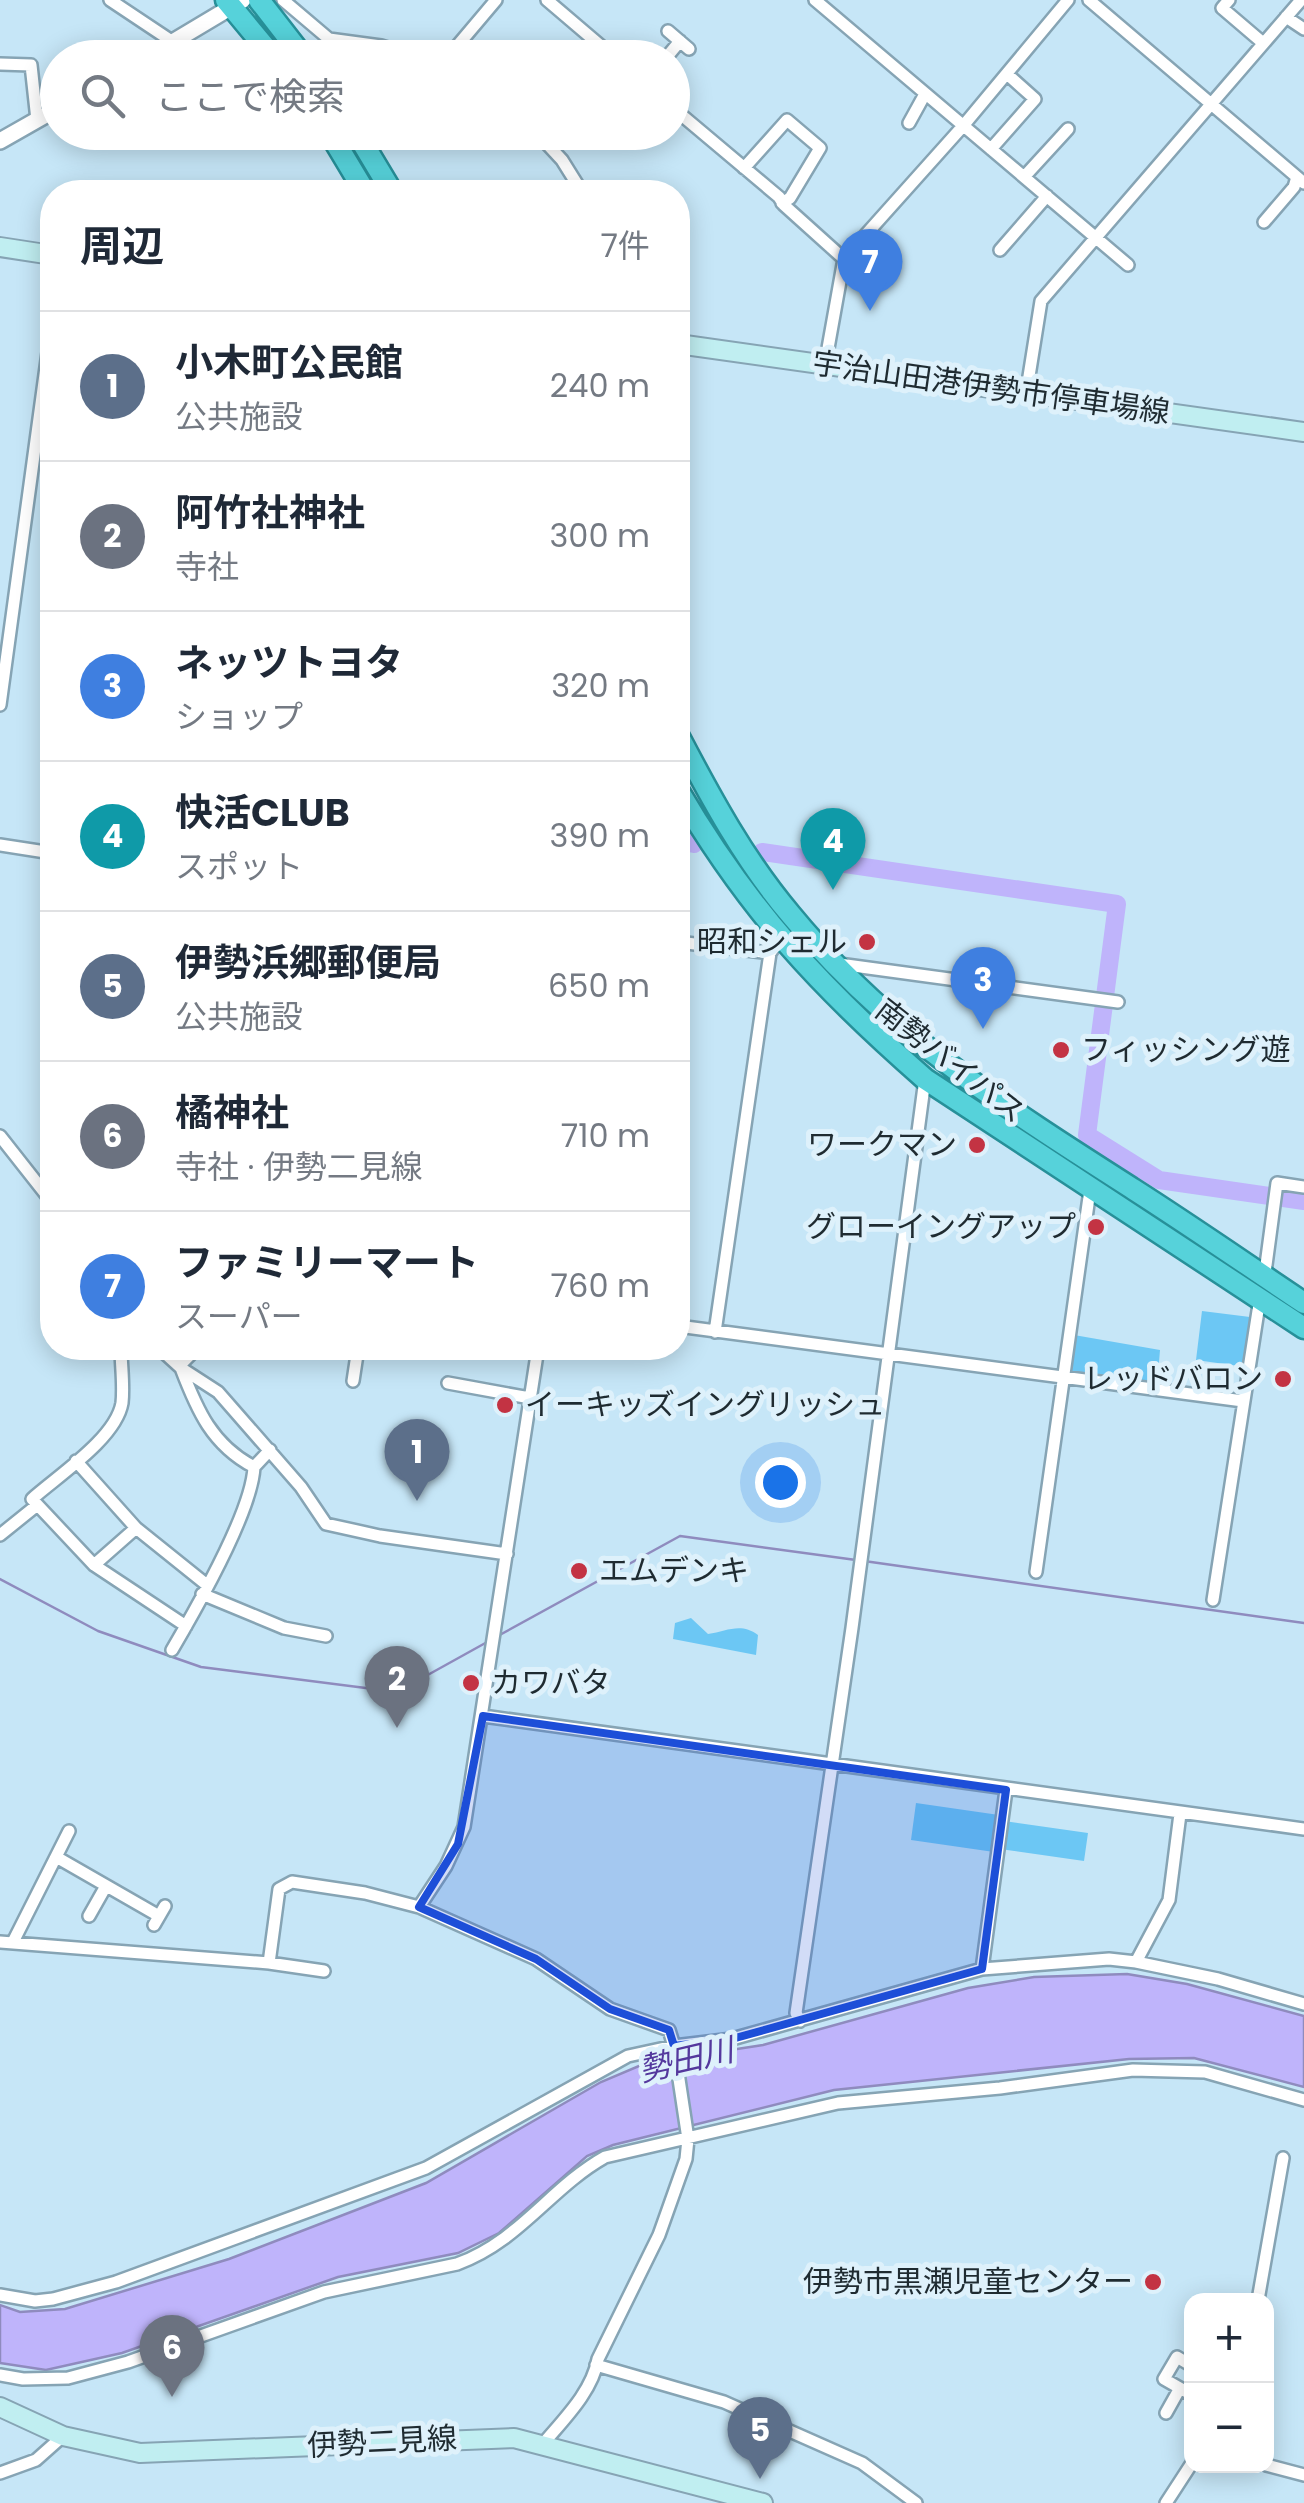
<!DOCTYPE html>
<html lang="ja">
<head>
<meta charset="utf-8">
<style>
	:root { --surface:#fff; --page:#f2f2f3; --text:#1f2937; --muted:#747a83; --line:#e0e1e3; --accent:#7c3aed }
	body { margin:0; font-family:Poppins,"Noto Sans JP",sans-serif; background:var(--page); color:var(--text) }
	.controls { position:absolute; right:30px; bottom:30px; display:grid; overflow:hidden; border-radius:20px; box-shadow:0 5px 25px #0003 }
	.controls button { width:90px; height:90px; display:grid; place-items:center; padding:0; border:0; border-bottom:2px solid var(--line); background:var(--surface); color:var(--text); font:50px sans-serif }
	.you { position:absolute; left:780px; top:1482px; width:35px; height:35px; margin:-25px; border:8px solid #fff; border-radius:50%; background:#1a73e8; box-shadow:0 0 0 15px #1a73e833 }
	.badge { display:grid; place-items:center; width:65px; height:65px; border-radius:50%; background:var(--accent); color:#fff; font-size:32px; font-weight:700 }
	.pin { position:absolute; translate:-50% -82px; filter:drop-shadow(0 2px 5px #0008) }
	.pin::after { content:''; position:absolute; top:52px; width:35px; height:30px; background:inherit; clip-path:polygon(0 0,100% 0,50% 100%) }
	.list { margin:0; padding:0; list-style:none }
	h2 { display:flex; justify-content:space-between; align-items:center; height:130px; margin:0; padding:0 40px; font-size:42px }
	h2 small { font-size:32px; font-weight:400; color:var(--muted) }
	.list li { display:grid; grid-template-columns:65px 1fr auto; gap:30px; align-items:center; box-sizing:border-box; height:150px; padding:0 40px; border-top:2px solid var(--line) }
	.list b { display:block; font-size:38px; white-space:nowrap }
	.list p { margin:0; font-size:32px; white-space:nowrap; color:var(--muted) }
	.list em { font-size:32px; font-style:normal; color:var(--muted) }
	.icon { flex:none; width:55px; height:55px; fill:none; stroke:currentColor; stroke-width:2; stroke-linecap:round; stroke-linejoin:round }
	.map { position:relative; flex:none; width:1304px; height:2503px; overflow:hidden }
	.search { position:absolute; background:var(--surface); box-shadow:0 5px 25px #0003; left:40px; top:40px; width:650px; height:110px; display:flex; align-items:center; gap:25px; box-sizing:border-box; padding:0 35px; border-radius:55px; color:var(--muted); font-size:38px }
	.panel { position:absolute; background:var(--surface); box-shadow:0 5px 25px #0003; left:40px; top:180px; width:650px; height:1180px; border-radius:40px }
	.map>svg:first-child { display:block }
	.green { fill:#6cc7f4 }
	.water { fill:#bfb4fb; stroke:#8f8bbe; stroke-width:2.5 }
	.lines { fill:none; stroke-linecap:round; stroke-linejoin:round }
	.stream { stroke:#8f8bbe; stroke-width:2.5 }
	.river { stroke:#bfb4fb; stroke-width:18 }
	.minor-casing { stroke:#86a4b4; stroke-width:16 }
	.tertiary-casing { stroke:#86a4b4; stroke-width:20 }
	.secondary-casing { stroke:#86a4b4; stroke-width:22 }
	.trunk-casing { stroke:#279099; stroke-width:25 }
	.minor { stroke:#fff; stroke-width:11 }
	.tertiary { stroke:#fff; stroke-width:15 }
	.secondary { stroke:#c0eef1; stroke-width:18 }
	.trunk { stroke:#56d2da; stroke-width:20 }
	.marked { fill:#1d4ed8; fill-opacity:0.2; stroke:#1d4ed8; stroke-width:8; stroke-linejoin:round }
	.poi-dot { fill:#c33343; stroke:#def1fb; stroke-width:4 }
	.labels { text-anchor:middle; stroke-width:10; stroke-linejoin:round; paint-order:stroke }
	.street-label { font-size:30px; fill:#1f2b31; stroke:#def1fb }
	.poi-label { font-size:30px; fill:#1f2b31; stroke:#def1fb; text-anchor:end }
	.water-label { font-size:32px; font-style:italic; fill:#54389d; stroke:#def1fb }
</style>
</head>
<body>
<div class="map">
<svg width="1304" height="2503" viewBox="0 0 1304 2503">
	<rect width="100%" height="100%" fill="#c6e6f7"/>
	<path class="green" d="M 1202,1311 L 1250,1317 L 1246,1367 L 1196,1360 Z
		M 1074,1335 L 1160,1350 L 1157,1387 L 1069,1375 Z
		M 691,1618 L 708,1634 C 727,1631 741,1622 758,1635 L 756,1655 L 673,1639 L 675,1623 Z
		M 916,1803 L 999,1815 L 994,1852 L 911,1840 Z
		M 1004,1821 L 1088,1833 L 1084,1861 L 1000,1849 Z"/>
	<path class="water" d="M 1127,1974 L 1187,1984 L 1304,2016 L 1304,2087 L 1194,2058 L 1129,2059 L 834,2090 L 613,2145 L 587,2156 L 499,2233 L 458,2253 L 338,2277 L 122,2353 L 46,2370 L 0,2363 L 0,2305 L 20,2312 L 65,2309 L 229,2259 L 426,2183 L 601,2082 L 646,2063 L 763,2045 L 968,1988 L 1034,1977 Z"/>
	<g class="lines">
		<path class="stream" d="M 864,1561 L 1304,1623
			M 0,1579 L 98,1631 L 201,1667 L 397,1692 L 489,1641
			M 496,1637 L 680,1536 L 856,1560"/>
		<path class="river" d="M 678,841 L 694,844
			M 762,852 L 1117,904 L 1087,1135 L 1159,1180 L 1304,1201"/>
		<g class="minor-casing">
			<path id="minor" d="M 110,0 L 173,42
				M 283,0 L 329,39 L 381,46 L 421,58
				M 547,0 L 615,58
				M 815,0 L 1128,265
				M 1089,0 L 1304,183
				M 1229,0 L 1222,8 L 1263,43
				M 1286,17 L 1304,29
				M 668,31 L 689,49
				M 447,58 L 496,0
				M 666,58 L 680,41
				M 0,64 L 31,65 L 37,120
				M 672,107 L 779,197 L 784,205 L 844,259
				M 909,123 L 925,94
				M 536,132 L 562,160 L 582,192
				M 991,149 L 1035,99 L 1007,74
				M 744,168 L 787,120 L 820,148 L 790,198 L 782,203
				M 1024,177 L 1068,129
				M 1264,222 L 1294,187 L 1297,177
				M 1000,250 L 1047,196
				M 825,365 L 844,259 L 963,126 L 1068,0
				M 1026,395 L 1041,301 L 1301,0
				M 0,705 L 52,323
				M 0,845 L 52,853
				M 678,942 L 770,953
				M 839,964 L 1118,1002
				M 0,1136 L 52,1202
				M 1264,1280 L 1277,1183 L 1304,1187
				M 678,1326 L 1243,1401
				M 715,1332 L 770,953 L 780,939
				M 121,1348 C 121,1365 124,1385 122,1403 C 116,1438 59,1475 32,1499 L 94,1565 L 186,1626
				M 159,1348 L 181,1368 L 218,1392 L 301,1487 L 326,1524 L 380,1536 L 507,1554
				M 179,1366 L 197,1348
				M 181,1368 C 197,1410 212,1445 254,1467
				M 353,1381 L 358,1348
				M 448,1383 L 530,1398
				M 76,1461 L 136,1528 L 207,1585
				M 0,1535 L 36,1506
				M 94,1565 L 136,1528
				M 1036,1572 L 1090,1190
				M 202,1594 L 284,1628 L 326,1636
				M 1213,1600 L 1260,1298
				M 172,1650 C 196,1609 252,1511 254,1467 L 270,1450
				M 483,1716 L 1304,1829
				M 58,1858 L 159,1916
				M 419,1907 L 446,1866 L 464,1827 L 538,1348
				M 89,1916 L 106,1886
				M 154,1925 L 165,1906
				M 0,1942 L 269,1963 L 324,1971
				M 13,1942 L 69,1831
				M 1136,1962 L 1169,1900 L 1180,1814
				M 269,1963 L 279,1889 L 292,1882 L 365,1893 L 419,1907 L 536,1959 L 610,2009 L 669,2030 L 674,2046 L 688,2139 L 686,2159 L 659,2235 L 598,2359 C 592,2392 564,2419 543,2444
				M 982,1969 L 1006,1790
				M 800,2021 L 796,2013 L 852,1628 L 925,1079
				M 0,2295 L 35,2301 L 53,2299 L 116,2282 L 426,2168 L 628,2056 L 674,2046 L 732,2039 L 982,1969 L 1109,1959 L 1136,1962 L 1218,1979 L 1304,2004
				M 1258,2300 L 1283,2158
				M 596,2365 L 724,2402 L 862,2463 L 916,2503
				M 1192,2366 L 1177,2357 L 1164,2379 L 1192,2395
				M 0,2375 L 23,2379 L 68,2378 L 128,2362 L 324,2292 L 457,2264 C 520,2241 550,2188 605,2157 L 838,2103 L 1000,2088 L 1133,2070 L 1205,2072 L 1304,2100
				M 1166,2413 L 1180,2388
				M 1266,2465 L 1304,2475
				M 0,2473 L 36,2460 L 63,2436
				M 1166,2503 L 1192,2463"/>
		</g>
		<g class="tertiary-casing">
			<path id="tertiary" d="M 146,58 L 243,0
				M 0,141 L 58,108"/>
		</g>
		<g class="secondary-casing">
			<path id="secondary" d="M 0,247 L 52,255
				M 678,344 L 1304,432
				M 0,2407 L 63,2436 L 140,2453 L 514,2438 L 763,2503"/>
		</g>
		<g class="trunk-casing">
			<path id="trunk" d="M 226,0 L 274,58
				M 259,0 L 304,58
				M 329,132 L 365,192
				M 356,132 L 392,192
				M 678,735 C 711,798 745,861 791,915 C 888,1033 1006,1108 1133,1189 C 1191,1226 1247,1265 1304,1303
				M 678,790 C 748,910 821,988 925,1079 L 1304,1328"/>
		</g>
		<use href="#minor" class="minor"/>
		<use href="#tertiary" class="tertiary"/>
		<use href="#secondary" class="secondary"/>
		<use href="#trunk" class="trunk"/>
	</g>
	<path class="marked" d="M 483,1716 L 1006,1790 L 982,1969 L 732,2039 L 674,2046 L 669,2030 L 610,2009 L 536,1959 L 419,1907 L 458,1844 Z"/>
	<g class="poi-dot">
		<circle cx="867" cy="942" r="10"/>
		<circle cx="1061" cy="1050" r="10"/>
		<circle cx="977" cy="1145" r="10"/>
		<circle cx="1096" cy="1227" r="10"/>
		<circle cx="1283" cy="1379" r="10"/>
		<circle cx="505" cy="1405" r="10"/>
		<circle cx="579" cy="1571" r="10"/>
		<circle cx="471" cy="1683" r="10"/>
		<circle cx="1153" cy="2282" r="10"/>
	</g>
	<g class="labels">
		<g class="street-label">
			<text transform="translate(991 388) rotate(8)" y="10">宇治山田港伊勢市停車場線</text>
			<text transform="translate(950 1061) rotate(38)" y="10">南勢バイパス</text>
			<text transform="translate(382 2442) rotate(-3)" y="10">伊勢二見線</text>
		</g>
		<g class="poi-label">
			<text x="847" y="952">昭和シェル</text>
			<text x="1081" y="1060" text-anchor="start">フィッシング遊</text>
			<text x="957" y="1155">ワークマン</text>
			<text x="1076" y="1237">グローイングアップ</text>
			<text x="1263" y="1389">レッドバロン</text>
			<text x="525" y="1415" text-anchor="start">イーキッズイングリッシュ</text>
			<text x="599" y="1581" text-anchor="start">エムデンキ</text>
			<text x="491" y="1693" text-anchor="start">カワバタ</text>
			<text x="1133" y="2292">伊勢市黒瀬児童センター</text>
		</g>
		<g class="water-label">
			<text transform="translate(686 2060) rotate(-13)" y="11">勢田川</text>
		</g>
	</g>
</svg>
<div class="controls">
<button>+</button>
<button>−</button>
</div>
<div class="you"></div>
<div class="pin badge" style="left:417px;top:1501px;background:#5c6f8a">1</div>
<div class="pin badge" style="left:397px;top:1728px;background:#6b7280">2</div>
<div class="pin badge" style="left:983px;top:1029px;background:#3f7fe0">3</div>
<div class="pin badge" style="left:833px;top:890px;background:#0f9aa8">4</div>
<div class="pin badge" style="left:760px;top:2479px;background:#5c6f8a">5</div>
<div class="pin badge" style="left:172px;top:2397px;background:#6b7280">6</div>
<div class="pin badge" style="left:870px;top:311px;background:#3f7fe0">7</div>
<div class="search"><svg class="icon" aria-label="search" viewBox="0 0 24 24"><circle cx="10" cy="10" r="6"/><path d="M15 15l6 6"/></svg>ここで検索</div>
<section class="panel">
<h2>周辺<small>7件</small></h2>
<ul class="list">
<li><span class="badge" style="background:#5c6f8a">1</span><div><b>小木町公民館</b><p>公共施設</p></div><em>240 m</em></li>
<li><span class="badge" style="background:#6b7280">2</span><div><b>阿竹社神社</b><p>寺社</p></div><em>300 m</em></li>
<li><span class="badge" style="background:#3f7fe0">3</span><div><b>ネッツトヨタ</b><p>ショップ</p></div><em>320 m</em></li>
<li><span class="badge" style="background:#0f9aa8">4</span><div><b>快活CLUB</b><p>スポット</p></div><em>390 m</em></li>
<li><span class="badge" style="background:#5c6f8a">5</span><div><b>伊勢浜郷郵便局</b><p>公共施設</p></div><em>650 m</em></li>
<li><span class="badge" style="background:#6b7280">6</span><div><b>橘神社</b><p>寺社 · 伊勢二見線</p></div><em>710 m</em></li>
<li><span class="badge" style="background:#3f7fe0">7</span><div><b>ファミリーマート</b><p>スーパー</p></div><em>760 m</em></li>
</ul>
</section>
</div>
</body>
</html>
